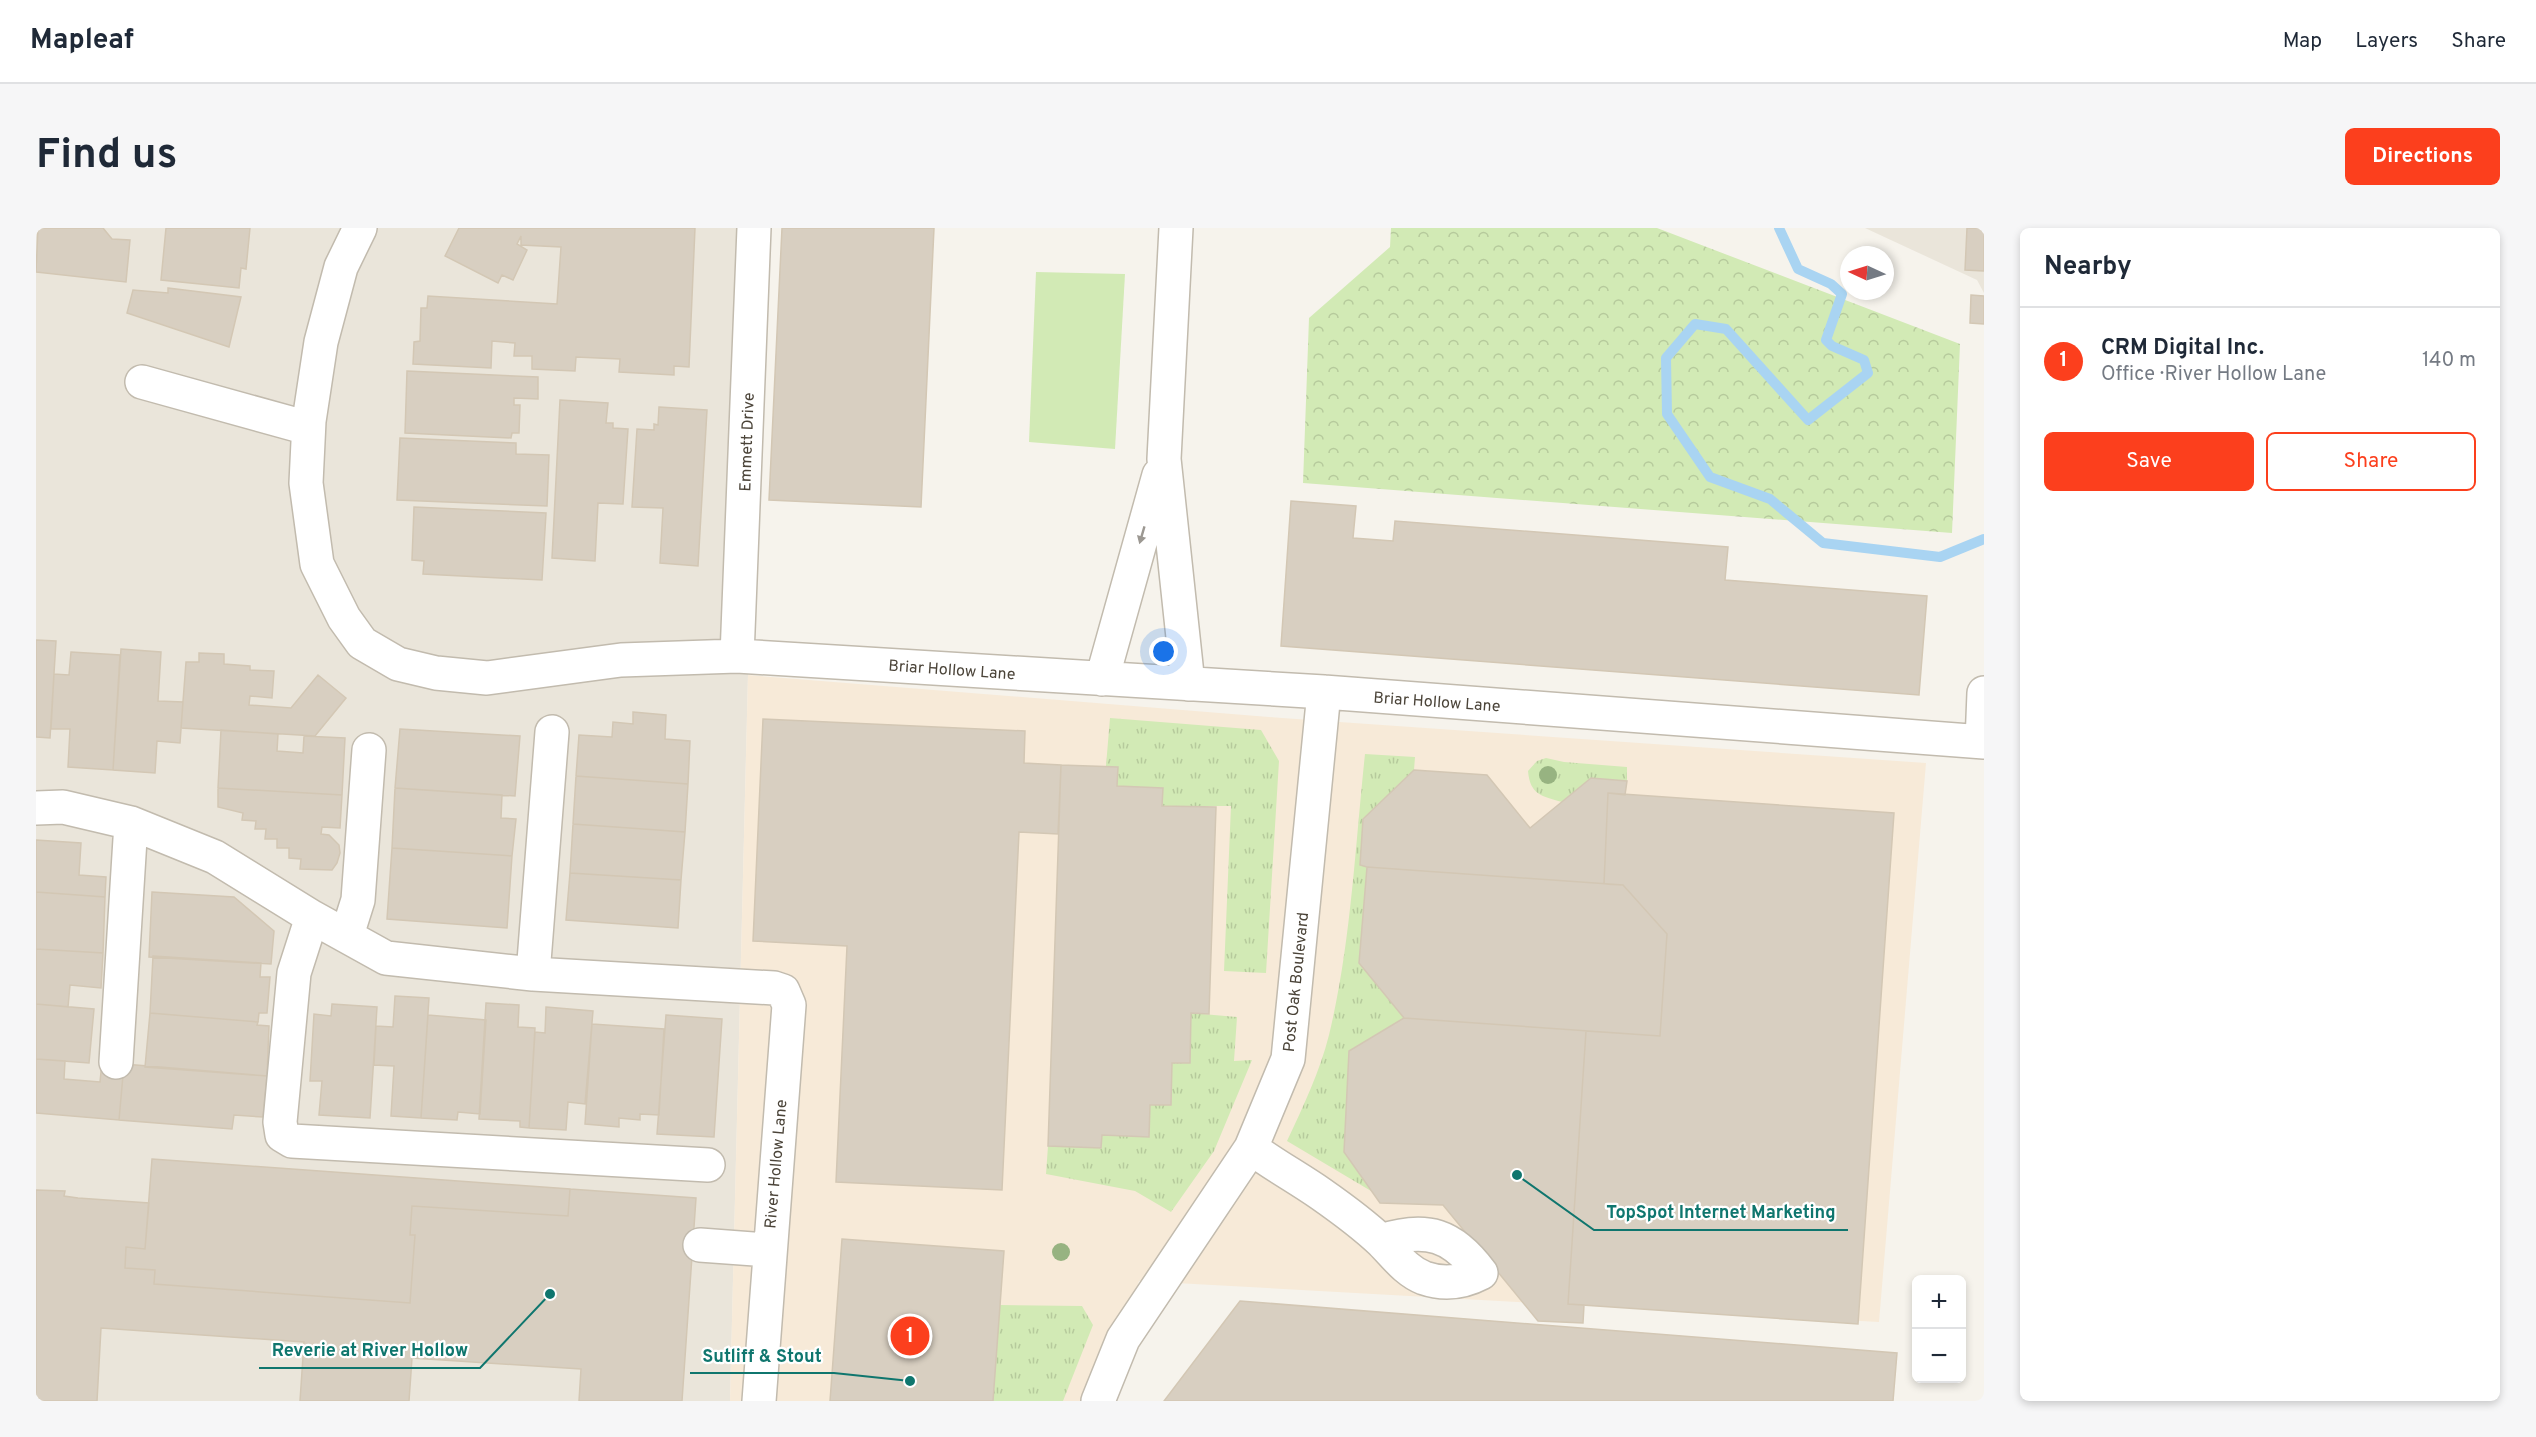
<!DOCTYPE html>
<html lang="en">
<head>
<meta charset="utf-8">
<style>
	:root { --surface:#fff; --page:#f6f6f7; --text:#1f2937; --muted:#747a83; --line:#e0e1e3; --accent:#fc3f1d }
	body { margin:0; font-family:Overpass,sans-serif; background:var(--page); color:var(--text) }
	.controls { position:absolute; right:18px; bottom:18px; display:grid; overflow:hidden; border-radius:9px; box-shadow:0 3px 9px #0003 }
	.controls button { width:54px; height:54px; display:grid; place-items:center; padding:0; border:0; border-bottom:2px solid var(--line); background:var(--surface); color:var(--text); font:30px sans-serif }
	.compass { position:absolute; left:1804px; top:18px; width:54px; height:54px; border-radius:50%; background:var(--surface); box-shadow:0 3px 9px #0003; rotate:274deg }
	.you { position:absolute; left:1128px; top:424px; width:21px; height:21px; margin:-15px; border:4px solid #fff; border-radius:50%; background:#1a73e8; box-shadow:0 0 0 9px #1a73e833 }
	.badge { display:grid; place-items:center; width:39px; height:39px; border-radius:50%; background:var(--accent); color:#fff; font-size:20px; font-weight:700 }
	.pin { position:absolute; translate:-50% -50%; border:3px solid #fff; box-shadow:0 2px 6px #0006 }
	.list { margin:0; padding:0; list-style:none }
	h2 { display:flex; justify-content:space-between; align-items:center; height:78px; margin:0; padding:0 24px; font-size:26px }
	h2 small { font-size:20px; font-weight:400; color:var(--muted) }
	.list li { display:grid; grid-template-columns:39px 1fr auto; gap:18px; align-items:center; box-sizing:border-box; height:108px; padding:0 24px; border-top:2px solid var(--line) }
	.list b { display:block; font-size:22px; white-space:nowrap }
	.list p { margin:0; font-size:20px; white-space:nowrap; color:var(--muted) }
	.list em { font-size:20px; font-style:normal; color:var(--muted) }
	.actions { display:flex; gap:12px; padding:18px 24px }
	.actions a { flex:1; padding:14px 0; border:2px solid var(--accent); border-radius:9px; text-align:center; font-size:21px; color:var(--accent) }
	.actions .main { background:var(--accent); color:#fff }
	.map { position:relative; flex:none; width:1948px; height:1173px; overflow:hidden; border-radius:9px }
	header { display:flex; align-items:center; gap:36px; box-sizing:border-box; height:84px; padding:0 30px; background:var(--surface); border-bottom:2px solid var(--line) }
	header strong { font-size:28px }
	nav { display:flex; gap:33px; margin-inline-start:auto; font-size:21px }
	.intro { display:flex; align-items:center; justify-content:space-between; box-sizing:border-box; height:144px; padding:0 36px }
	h1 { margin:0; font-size:42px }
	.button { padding:15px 27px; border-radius:9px; background:var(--accent); color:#fff; font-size:21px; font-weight:700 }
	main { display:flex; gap:36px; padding:0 36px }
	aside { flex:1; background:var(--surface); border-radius:9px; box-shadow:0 3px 9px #0003 }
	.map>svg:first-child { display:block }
	.residential { fill:#eae5da }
	.commercial { fill:#f7ead8 }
	.grass { fill:url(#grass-tufts) }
	.forest { fill:url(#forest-crowns) }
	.pitch { fill:#d2eab5 }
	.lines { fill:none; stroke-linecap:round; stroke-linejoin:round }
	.stream { stroke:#a9d4f2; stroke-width:10 }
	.building { fill:#d8cfc1; stroke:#d3c7b4; stroke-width:1.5 }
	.minor-casing { stroke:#c2bbae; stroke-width:36 }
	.minor { stroke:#fff; stroke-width:33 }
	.tree { fill:#97b381 }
	.oneway { fill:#9c9892 }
	.labels { text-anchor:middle; stroke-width:4.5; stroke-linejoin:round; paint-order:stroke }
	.street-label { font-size:16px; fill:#4b4439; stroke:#fff }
	.leader { fill:none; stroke:#0f766e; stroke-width:2 }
	.callout-dot { fill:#0f766e; stroke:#fff; stroke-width:2 }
	.callout-label { font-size:18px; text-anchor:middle; font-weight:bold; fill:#0f766e; stroke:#fff; stroke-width:4.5; stroke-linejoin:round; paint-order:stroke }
</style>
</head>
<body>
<header>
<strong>Mapleaf</strong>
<nav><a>Map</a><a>Layers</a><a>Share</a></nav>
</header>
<div class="intro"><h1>Find us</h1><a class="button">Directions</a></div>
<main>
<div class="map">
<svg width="1948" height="1173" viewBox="0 0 1948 1173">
	<defs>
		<pattern id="grass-tufts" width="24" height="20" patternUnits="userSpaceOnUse" patternTransform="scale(1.5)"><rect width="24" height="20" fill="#d2eab5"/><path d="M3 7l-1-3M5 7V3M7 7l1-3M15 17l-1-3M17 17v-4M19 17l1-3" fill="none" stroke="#b6ca9c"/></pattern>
		<pattern id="forest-crowns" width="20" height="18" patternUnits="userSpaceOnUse" patternTransform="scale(1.5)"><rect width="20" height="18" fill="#d2eab5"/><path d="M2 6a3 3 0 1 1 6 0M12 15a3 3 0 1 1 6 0" fill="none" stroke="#b6ca9c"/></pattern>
	</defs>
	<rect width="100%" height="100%" fill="#f6f3ec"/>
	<path class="residential" d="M 0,0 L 735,0 L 712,447 L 694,1173 L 0,1173 Z
		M 1829,0 L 1948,0 L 1948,65 L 1941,52 Z"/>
	<path class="commercial" d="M 712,447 L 1246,490 L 1890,535 L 1843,1094 L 1103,1053 L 1067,1173 L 694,1173 Z"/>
	<path class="grass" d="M 1074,490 L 1225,502 L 1243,533 L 1230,745 L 1188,743 L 1195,578 L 1126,578 L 1127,560 L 1081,558 L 1082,539 L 1070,538 Z
		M 1329,526 L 1379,529 L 1378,542 L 1327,591 L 1324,637 L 1331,639 L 1323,735 L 1368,790 L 1313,823 L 1308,924 L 1335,963 L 1251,913 C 1267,879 1284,843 1293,807 C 1315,716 1319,619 1329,526 Z
		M 1510,530 L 1528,534 L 1591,539 L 1591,553 L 1555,550 L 1526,574 C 1506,568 1494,567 1492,543 L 1501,533 Z
		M 1155,785 L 1201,789 L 1198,833 L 1216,832 L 1178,923 L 1135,984 L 1099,963 L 1010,946 L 1012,918 L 1065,920 L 1066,907 L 1113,909 L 1114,877 L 1135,877 L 1136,835 L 1154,834 Z
		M 964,1077 L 1046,1078 L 1057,1097 L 1027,1173 L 957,1173 Z"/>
	<path class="forest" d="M 1355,0 L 1621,0 L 1924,116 L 1916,305 L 1267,255 L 1273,90 L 1354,19 Z"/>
	<path class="pitch" d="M 1000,44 L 1089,46 L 1079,221 L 993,214 Z"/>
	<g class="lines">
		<path class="stream" d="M 1743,0 L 1762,41 L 1795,56 L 1806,66 L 1790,112 L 1796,118 L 1828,132 L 1832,145 L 1772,192 L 1690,101 L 1659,96 L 1630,130 L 1631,186 L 1674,249 L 1734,271 L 1787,315 L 1904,329 L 1948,311"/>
	</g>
	<path class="building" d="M 2,0 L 67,0 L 76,11 L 94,12 L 90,54 L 0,44 Z
		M 130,0 L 214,0 L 210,41 L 205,40 L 203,60 L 125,52 Z
		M 423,0 L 659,0 L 653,139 L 638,138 L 638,147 L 583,144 L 584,131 L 540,129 L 539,143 L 496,141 L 496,128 L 478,128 L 479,115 L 456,113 L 455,140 L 377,136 L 378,114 L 384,113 L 385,80 L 391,80 L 392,68 L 521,76 L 525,19 L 485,17 L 485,8 L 481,16 L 491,22 L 477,52 L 466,47 L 462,55 L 409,28 Z
		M 746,0 L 898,0 L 885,279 L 733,272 Z
		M 1931,0 L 1948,0 L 1948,43 L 1929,42 Z
		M 132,60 L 205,69 L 193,119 L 91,85 L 97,62 L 132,65 Z
		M 1935,67 L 1948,68 L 1948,96 L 1934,95 Z
		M 371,143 L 502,149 L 502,171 L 478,170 L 478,177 L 484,177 L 483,205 L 476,205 L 475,210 L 369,205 Z
		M 524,172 L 572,175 L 570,195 L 577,195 L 577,200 L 592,201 L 587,276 L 562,275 L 559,333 L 516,330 Z
		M 623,179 L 671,182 L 662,338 L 624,335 L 627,280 L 596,279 L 601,201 L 618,202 L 618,196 L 622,197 Z
		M 364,210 L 480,215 L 480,226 L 513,227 L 511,278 L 361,272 Z
		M 1255,273 L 1320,278 L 1317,310 L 1357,313 L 1359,293 L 1692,319 L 1689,352 L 1891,368 L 1883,467 L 1245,418 Z
		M 378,279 L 510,285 L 506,352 L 387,346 L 388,333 L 376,332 Z
		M 0,412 L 20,413 L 14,510 L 0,509 Z
		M 85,421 L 125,424 L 122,473 L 147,474 L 144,515 L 121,513 L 119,545 L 77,542 Z
		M 35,424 L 84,427 L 77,542 L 32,539 L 34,501 L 15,501 L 18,446 L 33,447 Z
		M 163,425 L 188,426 L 188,436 L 214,438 L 214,442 L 238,443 L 236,470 L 214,468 L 213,477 L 255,480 L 282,447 L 310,470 L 279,508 L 145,500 L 150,434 L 163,434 Z
		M 597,484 L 630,487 L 629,511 L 654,513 L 652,556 L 540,548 L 543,507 L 576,509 L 577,494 L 597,496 Z
		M 727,491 L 989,503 L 988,535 L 1025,537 L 1022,606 L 983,604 L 966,962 L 800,954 L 811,718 L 717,713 Z
		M 364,501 L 484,508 L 479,568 L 359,560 Z
		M 185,502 L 242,506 L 241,523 L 267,525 L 268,508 L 309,510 L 306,567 L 182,560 Z
		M 1025,537 L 1082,539 L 1081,558 L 1127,560 L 1126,578 L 1180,579 L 1173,786 L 1155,785 L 1154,835 L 1136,835 L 1135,877 L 1114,877 L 1113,909 L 1066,907 L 1065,920 L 1012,918 Z
		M 1378,542 L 1451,547 L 1494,600 L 1555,550 L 1591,553 L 1589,567 L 1572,565 L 1568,656 L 1587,657 L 1631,706 L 1624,808 L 1550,803 L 1532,1076 L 1548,1077 L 1547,1095 L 1502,1093 L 1407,977 L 1344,975 L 1308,924 L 1313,823 L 1368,790 L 1323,735 L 1331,639 L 1324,637 L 1327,591 Z
		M 540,548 L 652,556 L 649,604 L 537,596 Z
		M 182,560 L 306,567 L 304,600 L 286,599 L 285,606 L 293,607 L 303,617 L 304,625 L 301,635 L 296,642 L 264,641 L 265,631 L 253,630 L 253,620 L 241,620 L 241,611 L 229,611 L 230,601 L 219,601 L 220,593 L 206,592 L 207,585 L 182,579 Z
		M 359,560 L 466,567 L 465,590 L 480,591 L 476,628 L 356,620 Z
		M 1572,565 L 1858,585 L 1822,1096 L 1532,1076 L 1550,803 L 1624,808 L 1631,706 L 1587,657 L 1568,656 Z
		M 537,596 L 649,604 L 645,652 L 534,645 Z
		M 0,612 L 45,615 L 43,647 L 70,649 L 69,669 L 0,664 Z
		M 356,620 L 476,628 L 471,700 L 351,691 Z
		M 1331,639 L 1587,657 L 1631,706 L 1624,808 L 1368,790 L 1323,735 Z
		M 534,645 L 645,652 L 642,700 L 530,692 Z
		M 0,664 L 69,669 L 67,725 L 0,721 Z
		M 116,664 L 198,669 L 238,703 L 235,736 L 113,729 Z
		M 0,721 L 67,725 L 65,760 L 34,757 L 32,779 L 0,776 Z
		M 117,728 L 225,735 L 224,749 L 234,749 L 231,785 L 223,785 L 222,794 L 114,785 Z
		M 359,768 L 393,770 L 385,890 L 355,888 L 358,838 L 338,837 L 340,798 L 357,799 Z
		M 450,775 L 483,777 L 482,799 L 499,800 L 493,900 L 484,899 L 484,893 L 443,891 Z
		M 0,776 L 58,781 L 53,835 L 0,831 Z
		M 296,776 L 341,779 L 334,890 L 283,887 L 286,853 L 274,853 L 278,786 L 295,788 Z
		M 510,779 L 557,783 L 549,876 L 532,874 L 530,902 L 493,900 L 499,804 L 509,805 Z
		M 114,785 L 222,794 L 221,797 L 233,798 L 231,848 L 109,839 Z
		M 392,787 L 450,792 L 444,886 L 422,884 L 421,892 L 385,890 Z
		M 630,787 L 686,791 L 678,909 L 621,906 Z
		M 556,796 L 628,801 L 623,887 L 604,886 L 604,892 L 583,890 L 583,899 L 549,896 Z
		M 0,831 L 29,833 L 28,851 L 64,854 L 66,834 L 88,836 L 83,892 L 0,885 Z
		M 88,836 L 231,848 L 227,889 L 198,887 L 196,901 L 83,892 Z
		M 116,931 L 534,961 L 532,988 L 376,978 L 374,1007 L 379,1007 L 374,1075 L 118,1056 L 119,1042 L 89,1040 L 90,1019 L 109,1021 Z
		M 534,961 L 660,970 L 646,1173 L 543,1173 L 545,1141 L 376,1130 L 373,1173 L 264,1173 L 268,1114 L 65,1100 L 61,1173 L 0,1173 L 0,962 L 29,963 L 28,968 L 42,970 L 113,975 L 109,1021 L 90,1019 L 89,1040 L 119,1042 L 118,1056 L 374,1075 L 379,1007 L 374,1007 L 376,978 L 532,988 Z
		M 806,1011 L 968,1023 L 957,1173 L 794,1173 Z
		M 1204,1073 L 1861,1125 L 1857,1173 L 1128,1173 Z"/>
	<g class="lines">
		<g class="minor-casing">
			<path id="minor" d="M 324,0 L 305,39 L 285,114 L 273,193 L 270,255 L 281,336 L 308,390 L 326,415 L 362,436 L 400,445 L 451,450 L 585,432 L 701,428 L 1288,464 L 1948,514
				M 1140,0 L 1128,231 L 1152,456
				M 106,154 L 272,200
				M 701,428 L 718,0
				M 1066,451 L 1123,247
				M 1946,514 L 1948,465
				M 0,580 L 27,579 L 95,595 L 179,629 L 276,689 L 350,730 L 497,746 L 738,760 L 747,763 L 753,777 L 723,1173
				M 276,689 L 258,745 L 244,894 L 246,907 L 256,913 L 672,937
				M 311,707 L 322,672 L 333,522
				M 497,746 L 516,504
				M 80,834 L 95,595
				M 1215,920 C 1238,937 1262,950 1285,966 C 1305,980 1328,997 1346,1014 C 1359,1027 1370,1043 1388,1050 C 1408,1057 1426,1055 1445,1045 C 1417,1007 1391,998 1345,1013
				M 664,1017 L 732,1022
				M 1062,1173 L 1087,1111 L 1215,920 L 1252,831 L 1288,464"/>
		</g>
		<use href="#minor" class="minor"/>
	</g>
	<g class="tree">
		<circle cx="1512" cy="547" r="9"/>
		<circle cx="1025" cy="1024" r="9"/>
	</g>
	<defs><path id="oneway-solid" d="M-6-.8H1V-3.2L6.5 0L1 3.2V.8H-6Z" transform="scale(1.5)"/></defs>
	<use class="oneway" href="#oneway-solid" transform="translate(1106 307) rotate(106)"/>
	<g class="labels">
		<g class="street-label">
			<text transform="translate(710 214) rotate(-88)" y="6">Emmett Drive</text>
			<text transform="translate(916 441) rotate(4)" y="6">Briar Hollow Lane</text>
			<text transform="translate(1401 473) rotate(4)" y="6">Briar Hollow Lane</text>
			<text transform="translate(1259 754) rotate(-84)" y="6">Post Oak Boulevard</text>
			<text transform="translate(739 936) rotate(-85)" y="6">River Hollow Lane</text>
		</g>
	</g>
	<path class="leader" d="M1481 947L1558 1002H1812M514 1066L444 1140H223M874 1153L798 1145H654"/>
	<g class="callout-dot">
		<circle cx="1481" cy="947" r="6"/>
		<circle cx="514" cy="1066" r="6"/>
		<circle cx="874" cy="1153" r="6"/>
	</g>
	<g class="callout-label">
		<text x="1685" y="990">TopSpot Internet Marketing</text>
		<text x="334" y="1128">Reverie at River Hollow</text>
		<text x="726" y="1134">Sutliff &amp; Stout</text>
	</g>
</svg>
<div class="controls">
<button>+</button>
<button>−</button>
</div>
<svg class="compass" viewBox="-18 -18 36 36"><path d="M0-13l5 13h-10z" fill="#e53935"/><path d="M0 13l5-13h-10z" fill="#747a83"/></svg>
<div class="you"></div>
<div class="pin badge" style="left:874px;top:1108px">1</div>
</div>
<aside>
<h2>Nearby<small></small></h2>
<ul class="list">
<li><span class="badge">1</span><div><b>CRM Digital Inc.</b><p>Office · River Hollow Lane</p></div><em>140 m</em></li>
</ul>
<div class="actions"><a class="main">Save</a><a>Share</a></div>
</aside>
</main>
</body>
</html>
